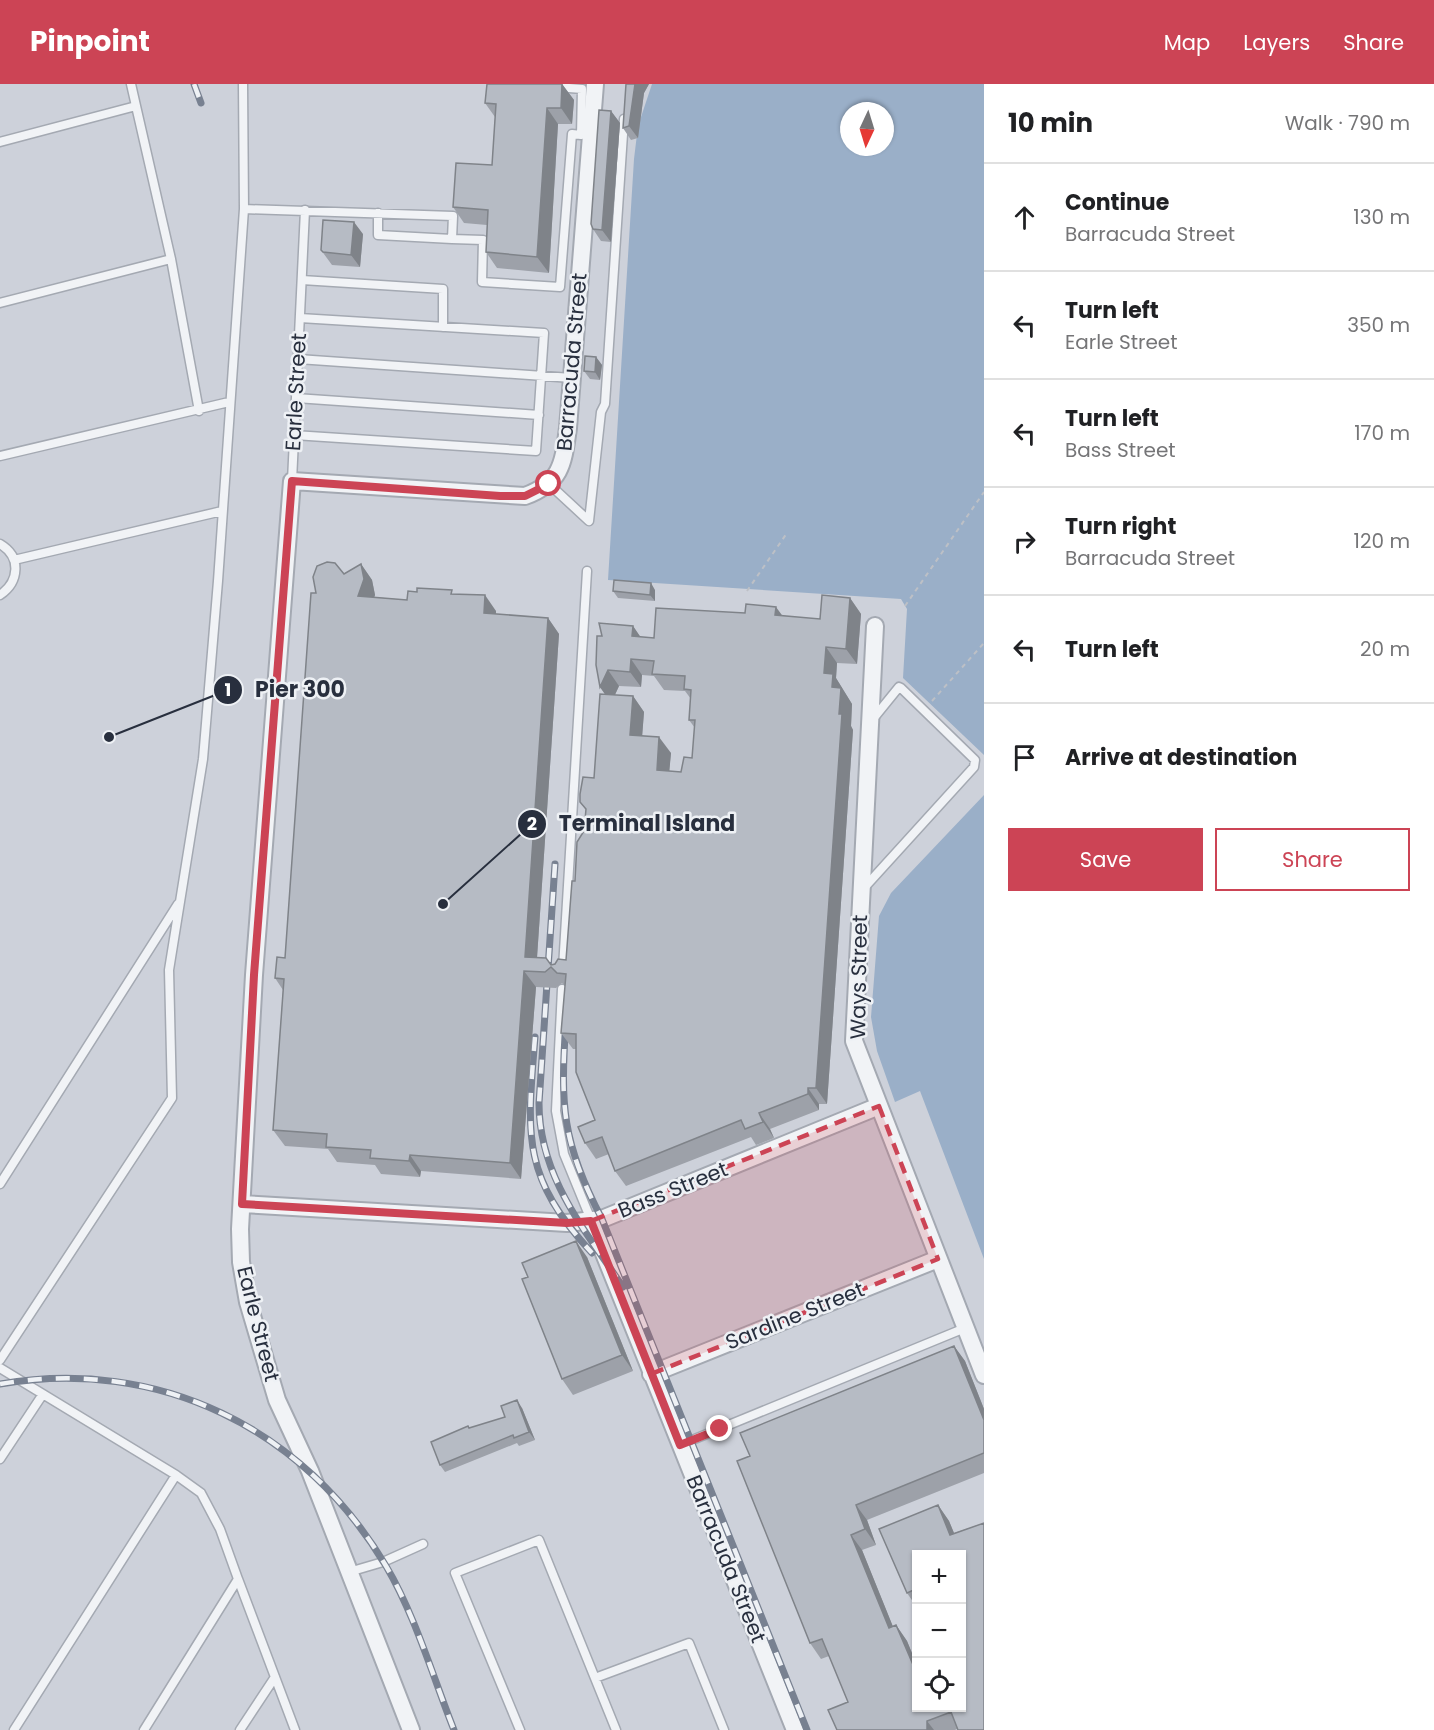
<!DOCTYPE html>
<html lang="en">
<head>
<meta charset="utf-8">
<style>
	:root { --surface:#fff; --page:#f2f2f2; --text:#202124; --muted:#757577; --line:#e0e0e0; --accent:#c45 }
	body { margin:0; font-family:Poppins,sans-serif; background:var(--page); color:var(--text) }
	.controls { position:absolute; right:18px; bottom:18px; display:grid; overflow:hidden; border-radius:0px; box-shadow:0 2px 4px #0004 }
	.controls button { width:54px; height:54px; display:grid; place-items:center; padding:0; border:0; border-bottom:2px solid var(--line); background:var(--surface); color:var(--text); font:30px sans-serif }
	.compass { position:absolute; left:840px; top:18px; width:54px; height:54px; border-radius:50%; background:var(--surface); box-shadow:0 2px 4px #0004; rotate:184deg }
	.stop { position:absolute; width:18px; height:18px; margin:-14px; border:4px solid #c45; border-radius:50%; background:#fff }
	.stop.end { background:#c45; border-color:#fff; box-shadow:0 2px 6px #0008 }
	.list { margin:0; padding:0; list-style:none }
	h2 { display:flex; justify-content:space-between; align-items:center; height:78px; margin:0; padding:0 24px; font-size:26px }
	h2 small { font-size:20px; font-weight:400; color:var(--muted) }
	.list li { display:grid; grid-template-columns:39px 1fr auto; gap:18px; align-items:center; box-sizing:border-box; height:108px; padding:0 24px; border-top:2px solid var(--line) }
	.list b { display:block; font-size:22px; white-space:nowrap }
	.list p { margin:0; font-size:20px; white-space:nowrap; color:var(--muted) }
	.list em { font-size:20px; font-style:normal; color:var(--muted) }
	.actions { display:flex; gap:12px; padding:18px 24px }
	.actions a { flex:1; padding:14px 0; border:2px solid var(--accent); border-radius:0px; text-align:center; font-size:21px; color:var(--accent) }
	.actions .main { background:var(--accent); color:#fff }
	.icon { flex:none; width:33px; height:33px; fill:none; stroke:currentColor; stroke-width:2; stroke-linecap:round; stroke-linejoin:round }
	.map { position:relative; flex:none; width:984px; height:1646px; overflow:hidden }
	header { display:flex; align-items:center; gap:36px; box-sizing:border-box; height:84px; padding:0 30px; background:var(--accent); color:#fff }
	header strong { font-size:28px }
	nav { display:flex; gap:33px; margin-inline-start:auto; font-size:21px }
	main { display:flex }
	aside { flex:1; background:var(--surface) }
	.map>svg:first-child { display:block }
	.built { fill:#cdd1da; fill-rule:evenodd }
	.water { fill:#9aafc8; fill-rule:evenodd }
	.lines { fill:none; stroke-linecap:round; stroke-linejoin:round }
	.service-casing { stroke:#a4a9b2; stroke-width:11 }
	.minor-casing { stroke:#a4a9b2; stroke-width:20 }
	.path { stroke:#bdc0c6; stroke-width:2; stroke-dasharray:4.5 4.5; stroke-linecap:butt }
	.service { stroke:#f1f3f6; stroke-width:8 }
	.minor { stroke:#f1f3f6; stroke-width:16 }
	.rail-casing { stroke:#788191; stroke-width:7 }
	.rail { stroke:#eef1f5; stroke-width:4.5; stroke-dasharray:14; stroke-linecap:butt }
	.wall { fill:#9da1a9; fill-rule:evenodd }
	.shaded-wall { fill:#7f8389 }
	.building { fill:#b6bbc4; stroke:#7f8389; stroke-width:1.5 }
	.route { stroke:#c45; stroke-width:8 }
	.marked { fill:#c45; fill-opacity:0.2; stroke:#c45; stroke-width:4.5; stroke-dasharray:12 8; stroke-linejoin:round }
	.labels { text-anchor:middle; stroke-width:5; stroke-linejoin:round; paint-order:stroke }
	.street-label { font-size:21px; fill:#282f3e; stroke:#eef1f5 }
	.leader { fill:none; stroke:#282f3e; stroke-width:2 }
	.callout-dot { fill:#282f3e; stroke:#eef1f5; stroke-width:2 }
	.mark-label { font-size:18px; text-anchor:middle; font-weight:bold; fill:#fff }
	.callout-label { font-size:22px; text-anchor:middle; font-weight:bold; fill:#282f3e; stroke:#eef1f5; stroke-width:5; stroke-linejoin:round; paint-order:stroke }
</style>
</head>
<body>
<header>
<strong>Pinpoint</strong>
<nav><a>Map</a><a>Layers</a><a>Share</a></nav>
</header>
<main>
<div class="map">
<svg width="984" height="1646" viewBox="0 0 984 1646">
	<rect width="100%" height="100%" fill="#dee2e8"/>
	<path class="built" d="M 0,0 L 984,0 L 984,1646 L 0,1646 ZM 849,27 L 885,27 L 885,63 L 849,63 ZM 916,1470 L 962,1470 L 962,1624 L 916,1624 Z"/>
	<path class="water" d="M 652,0 L 984,0 L 984,671 L 903,594 L 907,525 L 901,515 L 608,496 L 634,75 L 638,42 ZM 849,27 L 885,27 L 885,63 L 849,63 Z
		M 984,711 L 984,1175 L 920,1007 L 895,1018 L 877,967 L 871,933 L 879,832 L 891,809 Z"/>
	<g class="lines">
		<g class="service-casing">
			<path id="service" d="M 131,0 L 171,175 L 199,327
				M 243,0 L 244,125 L 453,132 L 452,155 L 378,151 L 378,129
				M 0,58 L 136,22
				M 452,155 L 483,156 L 482,198 L 560,203 L 572,50 L 581,51 L 582,5 L 556,3
				M 302,196 L 443,205 L 443,243
				M 0,219 L 171,175
				M 298,275 L 572,294
				M 296,314 L 539,331
				M 294,351 L 536,367 L 544,249 L 300,234
				M 0,372 L 229,318
				M 292,397 L 305,126
				M 549,400 L 589,437 L 601,328 L 605,320 L 624,35
				M 0,460 C 22,473 19,498 0,511
				M 14,476 L 222,427
				M 864,804 L 974,683 L 975,676 L 901,604 L 899,603 L 873,635
				M 563,884 L 587,487
				M 562,905 L 556,1027 L 564,1070 L 591,1136
				M 0,1100 L 178,820
				M 0,1276 L 172,1014 L 169,886 L 203,675 L 218,497 L 244,125
				M 0,1284 L 176,1391 L 201,1409 L 220,1445 L 238,1495
				M 680,1361 L 965,1244
				M 0,1375 L 43,1310
				M 349,1488 L 383,1478 L 423,1460
				M 595,1594 L 689,1559 L 724,1646
				M 14,1646 L 176,1391
				M 144,1646 L 238,1495 L 295,1646
				M 240,1646 L 275,1593
				M 520,1646 L 455,1489 L 539,1456 L 616,1646"/>
		</g>
		<g class="minor-casing">
			<path id="minor" d="M 875,542 L 854,957 L 984,1291
				M 242,1120 L 567,1139 L 602,1135 L 879,1022
				M 591,1137 L 795,1646
				M 651,1290 L 938,1175
				M 411,1646 L 310,1387 L 277,1316 L 248,1218 L 241,1178 L 240,1145 L 254,891 L 292,397 L 525,412 C 562,398 563,380 568,344 L 595,0"/>
		</g>
		<path class="path" d="M 747,507 L 787,449
			M 905,522 L 984,408
			M 932,617 L 984,559"/>
		<use href="#service" class="service"/>
		<use href="#minor" class="minor"/>
		<g class="rail-casing">
			<path id="rail" d="M 194,0 L 201,19
				M 555,780 L 539,1019 C 539,1092 584,1145 623,1203
				M 566,937 C 560,1021 562,1059 602,1135 L 807,1646
				M 535,953 C 527,1051 521,1092 592,1169
				M 0,1300 C 159,1273 304,1344 386,1482 C 415,1531 433,1593 454,1646"/>
		</g>
		<use href="#rail" class="rail"/>
	</g>
	<path class="wall" d="M 562,0 L 574,16 L 572,40 L 558,40 L 549,189 L 497,184 L 486,168 L 487,141 L 464,139 L 453,123 L 492,81 L 495,33 L 485,19 Z
		M 626,0 L 649,0 L 644,9 L 638,54 L 631,56 L 623,44 Z
		M 611,27 L 620,39 L 611,158 L 601,157 L 593,145 Z
		M 363,150 L 360,183 L 332,181 L 321,166 Z
		M 596,273 L 602,281 L 600,296 L 590,295 L 584,287 Z
		M 361,480 L 372,496 L 375,511 L 374,513 L 407,516 L 455,510 L 496,527 L 496,530 L 548,534 L 559,550 L 537,874 L 551,881 L 566,876 L 575,797 L 584,747 L 586,726 L 580,718 L 594,694 L 605,610 L 600,603 L 602,552 L 633,542 L 640,553 L 654,554 L 782,532 L 820,535 L 850,514 L 861,530 L 857,580 L 837,579 L 836,594 L 852,620 L 851,642 L 853,646 L 827,1020 L 819,1020 L 819,1026 L 770,1045 L 774,1054 L 756,1061 L 751,1053 L 626,1102 L 615,1087 L 609,1070 L 596,1075 L 585,1059 L 595,1036 L 576,965 L 573,965 L 561,949 L 565,902 L 562,899 L 556,904 L 536,903 L 521,1095 L 421,1087 L 420,1093 L 381,1090 L 375,1081 L 337,1078 L 328,1065 L 285,1062 L 273,1046 L 283,906 L 275,894 L 285,874 L 316,509 L 344,490 ZM 642,591 L 654,592 L 664,606 L 685,607 L 691,615 L 689,636 L 695,644 L 692,674 L 681,688 L 669,687 L 671,669 L 642,652 L 644,628 L 633,612 L 615,611 L 619,602 L 641,603 Z
		M 655,506 L 655,517 L 618,514 L 613,507 Z
		M 587,1173 L 633,1287 L 573,1311 L 562,1295 Z
		M 954,1262 L 965,1277 L 984,1325 L 984,1389 L 867,1436 L 876,1461 L 862,1466 L 893,1543 L 896,1541 L 907,1557 L 916,1579 L 916,1623 L 962,1623 L 962,1470 L 916,1470 L 916,1522 L 907,1509 L 879,1445 L 938,1421 L 949,1437 L 954,1449 L 984,1439 L 984,1646 L 958,1646 L 957,1645 L 955,1646 L 837,1646 L 828,1626 L 848,1618 L 829,1572 L 821,1575 L 810,1559 L 737,1377 L 750,1372 L 740,1349 Z
		M 522,1324 L 535,1356 L 519,1362 L 517,1359 L 445,1388 L 440,1381 L 505,1333 Z"/>
	<path class="shaded-wall" d="M 562,0 L 574,16 L 572,40 L 561,24 Z
		M 635,0 L 649,0 L 644,9 L 638,54 L 629,42 Z
		M 547,24 L 558,40 L 549,189 L 537,173 Z
		M 611,27 L 620,39 L 611,158 L 602,146 Z
		M 354,138 L 363,150 L 360,183 L 351,171 Z
		M 596,273 L 602,281 L 600,296 L 595,288 Z
		M 361,480 L 372,496 L 375,511 L 369,528 L 358,512 Z
		M 651,499 L 655,506 L 655,517 L 650,511 Z
		M 485,511 L 496,527 L 495,545 L 484,529 Z
		M 850,514 L 861,530 L 857,580 L 846,565 Z
		M 776,523 L 787,538 L 775,531 Z
		M 548,534 L 559,550 L 536,888 L 525,873 Z
		M 633,542 L 644,558 L 632,552 Z
		M 826,563 L 837,579 L 836,594 L 852,620 L 851,642 L 853,646 L 827,1020 L 816,1004 L 839,630 L 832,603 L 824,589 Z
		M 631,575 L 642,591 L 641,603 L 630,588 Z
		M 608,586 L 619,602 L 611,619 L 600,603 Z
		M 633,612 L 644,628 L 641,667 L 630,651 Z
		M 659,653 L 671,669 L 668,702 L 657,686 Z
		M 524,887 L 536,903 L 521,1095 L 510,1079 Z
		M 808,1004 L 819,1020 L 819,1026 L 808,1010 Z
		M 759,1029 L 770,1045 L 774,1054 L 763,1038 Z
		M 410,1071 L 421,1087 L 420,1093 L 409,1077 Z
		M 576,1157 L 587,1173 L 633,1287 L 622,1271 Z
		M 954,1262 L 965,1277 L 984,1325 L 984,1336 Z
		M 517,1316 L 522,1324 L 535,1356 L 529,1348 Z
		M 856,1421 L 867,1436 L 876,1461 L 865,1445 Z
		M 938,1421 L 949,1437 L 961,1466 L 950,1451 Z
		M 851,1451 L 862,1466 L 900,1560 L 889,1544 Z
		M 896,1541 L 907,1557 L 916,1579 L 916,1587 L 914,1583 Z
		M 927,1637 L 934,1646 L 927,1646 Z"/>
	<path class="building" d="M 487,0 L 562,0 L 561,24 L 547,24 L 537,173 L 486,168 L 488,126 L 453,123 L 456,79 L 492,81 L 496,20 L 485,19 Z
		M 626,0 L 635,0 L 629,42 L 623,44 Z
		M 599,26 L 611,27 L 602,146 L 593,145 L 591,140 Z
		M 323,136 L 354,138 L 351,171 L 323,168 L 321,166 Z
		M 585,272 L 596,273 L 595,288 L 584,287 Z
		M 327,478 L 335,479 L 344,490 L 361,480 L 364,495 L 358,512 L 407,516 L 408,507 L 417,508 L 417,504 L 452,506 L 451,510 L 485,511 L 484,529 L 548,534 L 525,873 L 546,874 L 551,881 L 555,880 L 558,875 L 566,876 L 572,797 L 575,797 L 577,758 L 584,747 L 586,725 L 580,718 L 580,710 L 583,693 L 594,694 L 600,610 L 633,612 L 630,651 L 659,653 L 657,686 L 681,688 L 684,673 L 692,674 L 695,636 L 689,636 L 691,606 L 684,605 L 685,592 L 652,590 L 654,577 L 631,575 L 630,588 L 608,586 L 600,603 L 596,581 L 597,552 L 602,552 L 599,539 L 633,542 L 632,552 L 654,554 L 656,524 L 745,529 L 746,520 L 776,523 L 775,531 L 820,535 L 822,511 L 850,514 L 846,565 L 826,563 L 824,589 L 833,590 L 832,603 L 841,604 L 839,630 L 842,630 L 816,1004 L 808,1004 L 808,1010 L 759,1029 L 763,1038 L 745,1045 L 741,1036 L 615,1087 L 602,1053 L 585,1059 L 578,1043 L 595,1036 L 576,988 L 576,950 L 561,949 L 566,890 L 557,889 L 551,883 L 545,888 L 524,887 L 510,1079 L 410,1071 L 409,1077 L 370,1074 L 371,1066 L 326,1063 L 327,1050 L 273,1046 L 284,895 L 275,894 L 277,873 L 285,874 L 311,509 L 316,509 L 313,493 L 317,482 Z
		M 614,496 L 651,499 L 650,511 L 613,507 Z
		M 576,1157 L 622,1271 L 562,1295 L 522,1195 L 528,1193 L 522,1179 Z
		M 954,1262 L 984,1336 L 984,1369 L 856,1421 L 865,1445 L 851,1451 L 889,1544 L 896,1541 L 914,1583 L 916,1582 L 916,1623 L 962,1623 L 962,1470 L 916,1470 L 916,1505 L 907,1509 L 879,1445 L 938,1421 L 950,1451 L 984,1439 L 984,1646 L 958,1646 L 951,1628 L 927,1637 L 927,1646 L 837,1646 L 828,1626 L 848,1618 L 822,1555 L 810,1559 L 737,1377 L 750,1372 L 740,1349 Z
		M 517,1316 L 529,1348 L 514,1354 L 513,1351 L 440,1381 L 431,1358 L 468,1342 L 469,1344 L 505,1333 L 501,1322 Z"/>
	<g class="lines">
		<path class="route" d="M 549,400 L 525,412 L 500,412 L 292,397 L 254,891 L 242,1120 L 567,1139 L 591,1137 L 680,1361 L 720,1345"/>
	</g>
	<path class="marked" d="M 879,1022 L 938,1175 L 651,1290 L 591,1137 Z"/>
	<g class="labels">
		<g class="street-label">
			<text transform="translate(572 278) rotate(-85)" y="7">Barracuda Street</text>
			<text transform="translate(296 308) rotate(-87)" y="7">Earle Street</text>
			<text transform="translate(859 893) rotate(-89)" y="7">Ways Street</text>
			<text transform="translate(673 1106) rotate(-22)" y="7">Bass Street</text>
			<text transform="translate(795 1232) rotate(-22)" y="7">Sardine Street</text>
			<text transform="translate(258 1240) rotate(76)" y="7">Earle Street</text>
			<text transform="translate(726 1475) rotate(68)" y="7">Barracuda Street</text>
		</g>
	</g>
	<path class="leader" d="M109 653L228 606M443 820L532 740"/>
	<g class="callout-dot">
		<circle cx="109" cy="653" r="6"/>
		<circle cx="443" cy="820" r="6"/>
		<circle cx="228" cy="606" r="15"/>
		<circle cx="532" cy="740" r="15"/>
	</g>
	<g class="mark-label">
		<text x="228" y="612">1</text>
		<text x="532" y="746">2</text>
	</g>
	<g class="callout-label">
		<text x="300" y="613">Pier 300</text>
		<text x="647" y="747">Terminal Island</text>
	</g>
</svg>
<div class="controls">
<button>+</button>
<button>−</button>
<button><svg class="icon" aria-label="locate" viewBox="0 0 24 24"><circle cx="12" cy="12" r="6"/><path d="M12 2v4M12 18v4M2 12h4M18 12h4"/></svg></button>
</div>
<svg class="compass" viewBox="-18 -18 36 36"><path d="M0-13l5 13h-10z" fill="#e53935"/><path d="M0 13l5-13h-10z" fill="#757577"/></svg>
<div class="stop" style="left:549px;top:400px"></div>
<div class="stop end" style="left:720px;top:1345px"></div>
</div>
<aside>
<h2>10 min<small>Walk · 790 m</small></h2>
<ul class="list">
<li><svg class="icon" aria-label="ahead" viewBox="0 0 24 24"><path d="M12 20V5M6 11l6-6 6 6"/></svg><div><b>Continue</b><p>Barracuda Street</p></div><em>130 m</em></li>
<li><svg class="icon" aria-label="left" viewBox="0 0 24 24"><path d="M17 20v-9H6M10 6l-5 5 5 5"/></svg><div><b>Turn left</b><p>Earle Street</p></div><em>350 m</em></li>
<li><svg class="icon" aria-label="left" viewBox="0 0 24 24"><path d="M17 20v-9H6M10 6l-5 5 5 5"/></svg><div><b>Turn left</b><p>Bass Street</p></div><em>170 m</em></li>
<li><svg class="icon" aria-label="right" viewBox="0 0 24 24"><path d="M7 20v-9h11M14 6l5 5-5 5"/></svg><div><b>Turn right</b><p>Barracuda Street</p></div><em>120 m</em></li>
<li><svg class="icon" aria-label="left" viewBox="0 0 24 24"><path d="M17 20v-9H6M10 6l-5 5 5 5"/></svg><div><b>Turn left</b></div><em>20 m</em></li>
<li><svg class="icon" aria-label="arrive" viewBox="0 0 24 24"><path d="M6 21V4h12l-3 4 3 4H6"/></svg><div><b>Arrive at destination</b></div></li>
</ul>
<div class="actions"><a class="main">Save</a><a>Share</a></div>
</aside>
</main>
</body>
</html>
